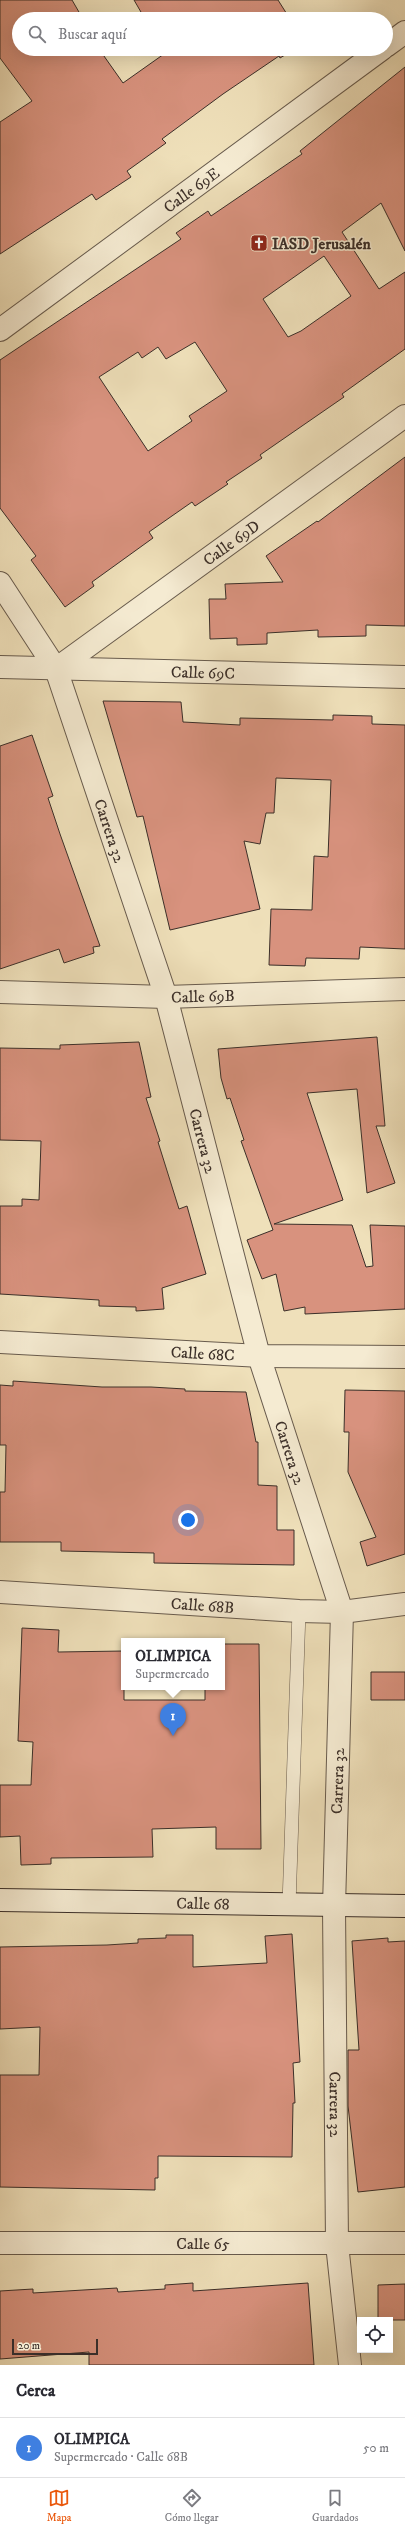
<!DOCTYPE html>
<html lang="es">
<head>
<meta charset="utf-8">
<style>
	:root { --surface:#fff; --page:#f2f2f3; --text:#2b2b33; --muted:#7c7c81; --line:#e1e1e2; --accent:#ea580c }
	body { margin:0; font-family:"IM FELL DW Pica",serif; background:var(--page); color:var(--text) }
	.controls { position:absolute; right:12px; bottom:12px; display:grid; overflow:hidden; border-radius:0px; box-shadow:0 4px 16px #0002 }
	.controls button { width:36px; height:36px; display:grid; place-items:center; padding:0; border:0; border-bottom:1px solid var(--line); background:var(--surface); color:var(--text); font:20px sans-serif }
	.scale { position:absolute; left:12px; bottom:10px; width:86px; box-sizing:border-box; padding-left:4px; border:2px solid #3b2f29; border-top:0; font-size:11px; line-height:14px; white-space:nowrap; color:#3b2f29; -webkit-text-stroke:3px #f5ebd2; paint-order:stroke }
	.you { position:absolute; left:188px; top:1520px; width:14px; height:14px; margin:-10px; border:3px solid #fff; border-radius:50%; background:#1a73e8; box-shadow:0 0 0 6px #1a73e833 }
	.badge { display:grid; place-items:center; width:26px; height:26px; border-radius:50%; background:var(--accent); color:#fff; font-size:13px; font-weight:700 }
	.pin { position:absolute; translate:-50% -33px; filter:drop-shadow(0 1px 2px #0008) }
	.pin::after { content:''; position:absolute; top:21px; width:14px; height:12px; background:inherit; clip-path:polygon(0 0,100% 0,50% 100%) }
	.popup { position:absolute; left:121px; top:1638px; width:104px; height:52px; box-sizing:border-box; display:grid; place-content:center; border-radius:0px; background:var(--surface); filter:drop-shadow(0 1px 3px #0005); font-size:13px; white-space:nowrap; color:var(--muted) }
	.popup b { font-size:15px; color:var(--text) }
	.popup::after { content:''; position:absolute; left:50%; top:100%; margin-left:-8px; border:8px solid transparent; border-top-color:var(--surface) }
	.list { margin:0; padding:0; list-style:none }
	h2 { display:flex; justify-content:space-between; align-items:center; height:52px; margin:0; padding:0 16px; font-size:17px }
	h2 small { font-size:13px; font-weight:400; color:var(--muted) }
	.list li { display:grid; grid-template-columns:26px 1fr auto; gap:12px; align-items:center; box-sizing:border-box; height:60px; padding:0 16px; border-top:1px solid var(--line) }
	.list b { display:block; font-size:15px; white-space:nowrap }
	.list p { margin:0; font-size:13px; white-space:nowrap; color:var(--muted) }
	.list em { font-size:13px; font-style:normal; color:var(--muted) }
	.icon { flex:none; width:22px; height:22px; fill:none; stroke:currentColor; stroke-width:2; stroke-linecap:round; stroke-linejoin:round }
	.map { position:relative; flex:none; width:405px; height:2365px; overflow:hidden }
	.search { position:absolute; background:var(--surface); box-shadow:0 4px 16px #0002; left:12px; right:12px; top:12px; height:44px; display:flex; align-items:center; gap:10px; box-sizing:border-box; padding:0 14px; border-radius:22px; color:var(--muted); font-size:15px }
	.sheet { height:112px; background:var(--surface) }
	nav { display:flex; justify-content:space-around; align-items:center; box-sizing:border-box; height:56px; border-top:1px solid var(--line); background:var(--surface); font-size:11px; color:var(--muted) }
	nav a { display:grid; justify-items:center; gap:2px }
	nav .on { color:var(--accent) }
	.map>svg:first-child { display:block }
	.building { fill:#d8927e; stroke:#3b2f29; fill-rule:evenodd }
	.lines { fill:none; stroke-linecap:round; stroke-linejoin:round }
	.lane-casing { stroke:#685b4d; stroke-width:14 }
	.street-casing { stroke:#685b4d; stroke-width:24 }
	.secondary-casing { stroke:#3b2f29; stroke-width:24 }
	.lane { stroke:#f5ebd2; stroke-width:13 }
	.street { stroke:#f5ebd2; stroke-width:22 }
	.secondary { stroke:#f5ebd2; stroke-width:22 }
	.labels { text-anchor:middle; stroke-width:3; stroke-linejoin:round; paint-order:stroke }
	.street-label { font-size:16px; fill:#3b2f29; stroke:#f5ebd2 }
	.poi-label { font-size:16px; font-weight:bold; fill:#3b2f29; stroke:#f5ebd2; text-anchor:start }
</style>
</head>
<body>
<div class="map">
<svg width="405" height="2365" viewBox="0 0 405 2365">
	<rect width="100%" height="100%" fill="#efe0ba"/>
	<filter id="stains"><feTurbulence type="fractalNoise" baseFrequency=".005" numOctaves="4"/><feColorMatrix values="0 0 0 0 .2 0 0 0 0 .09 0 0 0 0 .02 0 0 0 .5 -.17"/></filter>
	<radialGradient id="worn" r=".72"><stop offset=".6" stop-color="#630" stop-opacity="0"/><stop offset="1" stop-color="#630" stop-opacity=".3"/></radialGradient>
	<path class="building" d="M 0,0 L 72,0 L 83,19 L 19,19 L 19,49 L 99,49 L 123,83 L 164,54 L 161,49 L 295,49 L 280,58 L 279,56 L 223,94 L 162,139 L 166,143 L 127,171 L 131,177 L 96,200 L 92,194 L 0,254 L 0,122 L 32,101 L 0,58 Z
		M 134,0 L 278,0 L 290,19 L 145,19 Z
		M 405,67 L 405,251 L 381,203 L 342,232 L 379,289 L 405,272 L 405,349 L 342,394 L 344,397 L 260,455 L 262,458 L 226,482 L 228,484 L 195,506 L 192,502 L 149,532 L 153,538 L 92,582 L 94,586 L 65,607 L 31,560 L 36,556 L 0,508 L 0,360 L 181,239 L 176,233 L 208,211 L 211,216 L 302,154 L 300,151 ZM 324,256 L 351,296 L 301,331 L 288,337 L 263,299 ZM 195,342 L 227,391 L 189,416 L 192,421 L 148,451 L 99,377 L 138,352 L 142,358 L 158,347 L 166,359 Z
		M 405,457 L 405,626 L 366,625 L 366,636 L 318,637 L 318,630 L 267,633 L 267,644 L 237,645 L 237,638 L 210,639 L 209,599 L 226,599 L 225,584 L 283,582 L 266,556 L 317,521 L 318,522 Z
		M 103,701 L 181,702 L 183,722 L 240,725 L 240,718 L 333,720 L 333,715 L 372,716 L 372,724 L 405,725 L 405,949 L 360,947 L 359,959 L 306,958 L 305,966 L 269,965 L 271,909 L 312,910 L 314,856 L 328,857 L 331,780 L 276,778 L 274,813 L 266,813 L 260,844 L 244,841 L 260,909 L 170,930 L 143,816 L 137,817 Z
		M 32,735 L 53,796 L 48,798 L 60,834 L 100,946 L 93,947 L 94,953 L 64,963 L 59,949 L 0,969 L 0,746 Z
		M 377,1037 L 385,1126 L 376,1126 L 395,1183 L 367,1193 L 357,1089 L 307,1093 L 343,1200 L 274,1224 L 352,1225 L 366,1267 L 373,1266 L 370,1225 L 405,1226 L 405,1309 L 305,1314 L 305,1307 L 284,1311 L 276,1274 L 262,1279 L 247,1240 L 273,1230 L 241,1141 L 244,1140 L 230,1098 L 227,1099 L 221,1078 L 218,1049 Z
		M 139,1042 L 151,1097 L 146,1098 L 160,1141 L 158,1142 L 179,1209 L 187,1206 L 206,1274 L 162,1288 L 164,1309 L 136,1311 L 136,1307 L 99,1306 L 99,1300 L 0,1294 L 0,1206 L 22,1206 L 22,1199 L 39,1200 L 41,1141 L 0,1140 L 0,1048 L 60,1049 L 60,1045 Z
		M 13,1381 L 102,1387 L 151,1387 L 185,1389 L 185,1391 L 246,1392 L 256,1442 L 258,1442 L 258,1485 L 277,1486 L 277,1530 L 294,1530 L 294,1565 L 154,1563 L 154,1553 L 61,1551 L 61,1542 L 0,1542 L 0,1492 L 5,1492 L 6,1445 L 0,1445 L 0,1385 L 13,1386 Z
		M 345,1390 L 405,1391 L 405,1554 L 367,1566 L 360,1542 L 376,1537 L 348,1472 L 349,1432 L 344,1432 Z
		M 22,1628 L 59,1630 L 58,1652 L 124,1651 L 124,1700 L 205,1700 L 205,1687 L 222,1687 L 222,1644 L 259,1644 L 261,1849 L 216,1849 L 216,1827 L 152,1829 L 153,1857 L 51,1858 L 51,1864 L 21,1865 L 20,1836 L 0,1837 L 0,1785 L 31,1785 L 33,1742 L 18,1741 Z
		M 371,1672 L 405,1672 L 405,1700 L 371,1700 Z
		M 292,1934 L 300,2062 L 293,2063 L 295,2103 L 293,2103 L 292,2157 L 158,2156 L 158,2178 L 155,2178 L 155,2190 L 0,2187 L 0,2075 L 39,2075 L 40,2027 L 0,2029 L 0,1947 L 107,1945 L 138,1943 L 138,1939 L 166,1938 L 166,1935 L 193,1935 L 193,1967 L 267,1963 L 265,1936 Z
		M 388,1938 L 388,1942 L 405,1941 L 405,2187 L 358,2192 L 348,2106 L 348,2050 L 359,2050 L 352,1941 Z
		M 193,2283 L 193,2291 L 308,2283 L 314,2365 L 89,2365 L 89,2352 L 0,2359 L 0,2291 L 33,2289 L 33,2293 L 117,2288 L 118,2292 L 165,2289 L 165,2285 Z
		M 405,2284 L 405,2320 L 378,2320 L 378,2285 Z"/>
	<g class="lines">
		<g class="lane-casing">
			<path id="lane" d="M 289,1905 L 299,1611"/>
		</g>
		<g class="street-casing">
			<g id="street">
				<path d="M 386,46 L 405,32"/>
				<path id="s1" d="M 0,330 L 382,49"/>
				<path id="s2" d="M 0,583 L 56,669 L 166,997 L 259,1356 L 342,1612 L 334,1907 L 337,2244 L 350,2365"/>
				<path id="s3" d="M 0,667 L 405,677"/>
				<path id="s4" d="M 56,669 L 405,416"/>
				<path id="s5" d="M 0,992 L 166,997 L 405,989"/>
				<path id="s6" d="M 0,1342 L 259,1356 L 405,1357"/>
				<path id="s7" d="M 0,1592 L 299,1611 L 342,1612 L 405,1604"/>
				<path id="s8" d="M 0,2243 L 405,2243"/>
			</g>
		</g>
		<g class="secondary-casing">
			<g id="secondary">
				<path id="s9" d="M 0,1900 L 405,1906"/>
			</g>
		</g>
		<use href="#lane" class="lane"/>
		<use href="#street" class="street"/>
		<use href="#secondary" class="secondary"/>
	</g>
	<defs>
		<g id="church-square" transform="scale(0.9)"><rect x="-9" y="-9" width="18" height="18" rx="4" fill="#8f2418" stroke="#f5ebd2"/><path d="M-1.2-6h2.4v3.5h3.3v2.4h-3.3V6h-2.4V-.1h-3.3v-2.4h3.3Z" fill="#fff"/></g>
	</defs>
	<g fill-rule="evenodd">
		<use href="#church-square" x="259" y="243"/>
	</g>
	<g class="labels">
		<g class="street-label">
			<text dy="6" stroke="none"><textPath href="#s1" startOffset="237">Calle 69E</textPath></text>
			<text dy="6" stroke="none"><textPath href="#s4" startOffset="216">Calle 69D</textPath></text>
			<text dy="6" stroke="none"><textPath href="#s3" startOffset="203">Calle 69C</textPath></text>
			<text dy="6" stroke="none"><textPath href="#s2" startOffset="273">Carrera 32</textPath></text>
			<text dy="6" stroke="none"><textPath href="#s5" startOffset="203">Calle 69B</textPath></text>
			<text dy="6" stroke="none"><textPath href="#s2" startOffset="597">Carrera 32</textPath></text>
			<text dy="6" stroke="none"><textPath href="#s6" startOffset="203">Calle 68C</textPath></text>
			<text dy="6" stroke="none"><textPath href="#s2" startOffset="921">Carrera 32</textPath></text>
			<text dy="6" stroke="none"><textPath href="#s7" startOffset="203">Calle 68B</textPath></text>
			<text transform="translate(337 1781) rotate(-88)" y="6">Carrera 32</text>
			<text dy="6" stroke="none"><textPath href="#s9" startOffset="203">Calle 68</textPath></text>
			<text dy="6" stroke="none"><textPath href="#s2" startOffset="1581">Carrera 32</textPath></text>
			<text dy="6" stroke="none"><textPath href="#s8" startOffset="203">Calle 65</textPath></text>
		</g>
		<g class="poi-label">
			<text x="272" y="249">IASD Jerusalén</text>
		</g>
	</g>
	<rect width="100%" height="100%" filter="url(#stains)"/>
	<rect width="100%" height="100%" fill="url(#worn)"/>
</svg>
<div class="controls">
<button><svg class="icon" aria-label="locate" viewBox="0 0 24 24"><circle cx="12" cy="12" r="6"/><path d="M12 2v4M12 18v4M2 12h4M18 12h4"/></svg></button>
</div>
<div class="scale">20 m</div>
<div class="you"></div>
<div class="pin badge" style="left:173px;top:1736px;background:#3f7fe0">1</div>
<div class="popup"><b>OLIMPICA</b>Supermercado</div>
<div class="search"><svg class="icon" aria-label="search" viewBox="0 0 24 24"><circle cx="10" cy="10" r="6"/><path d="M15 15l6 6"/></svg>Buscar aquí</div>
</div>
<section class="sheet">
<h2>Cerca<small></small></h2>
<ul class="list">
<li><span class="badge" style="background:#3f7fe0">1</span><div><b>OLIMPICA</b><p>Supermercado · Calle 68B</p></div><em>50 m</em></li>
</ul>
</section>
<nav>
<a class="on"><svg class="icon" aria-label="map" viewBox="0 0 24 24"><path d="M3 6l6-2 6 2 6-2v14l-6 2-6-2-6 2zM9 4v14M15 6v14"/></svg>Mapa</a>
<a><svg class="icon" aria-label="directions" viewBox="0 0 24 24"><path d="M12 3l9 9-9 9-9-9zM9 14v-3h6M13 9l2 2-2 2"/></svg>Cómo llegar</a>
<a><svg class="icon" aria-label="saved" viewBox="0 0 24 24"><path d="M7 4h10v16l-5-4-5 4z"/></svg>Guardados</a>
</nav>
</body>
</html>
